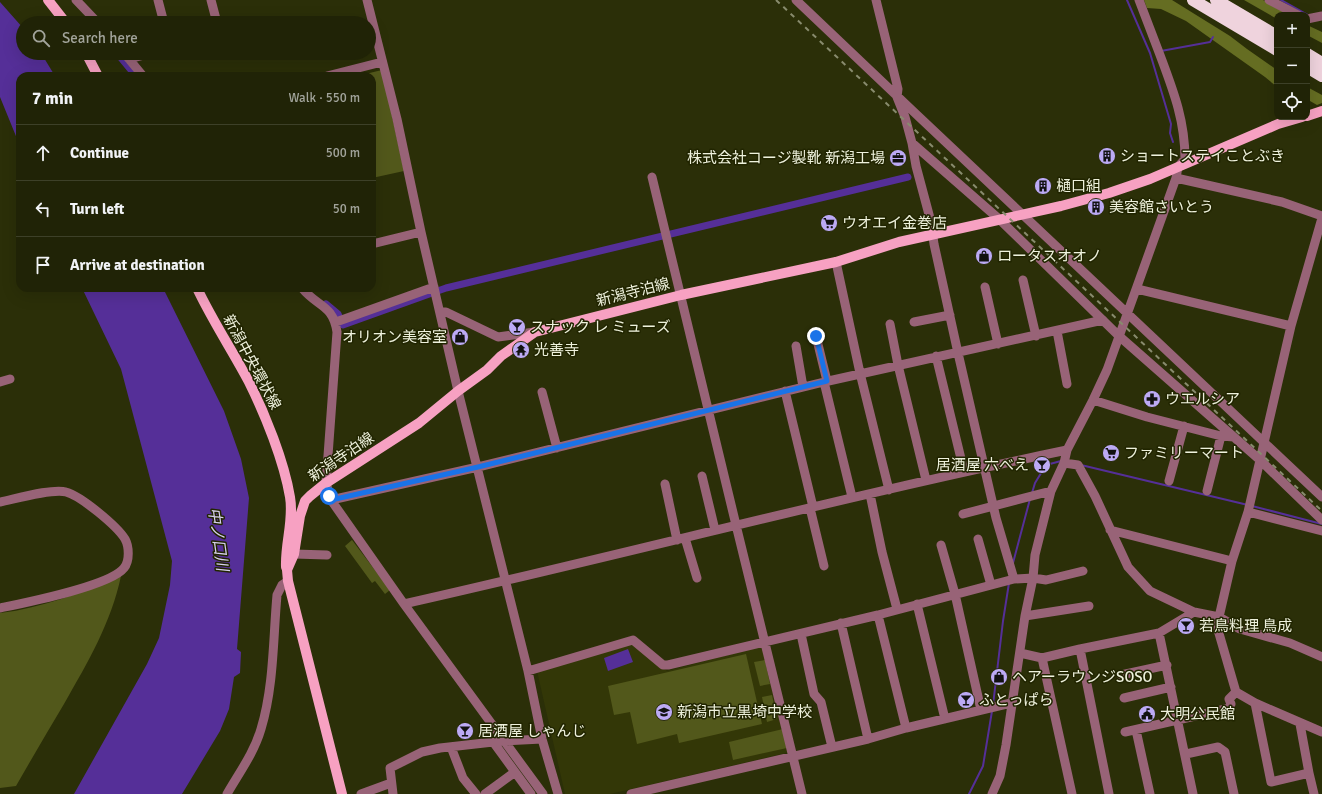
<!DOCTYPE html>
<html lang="en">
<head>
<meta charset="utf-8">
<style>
	:root { --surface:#202306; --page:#2d2f14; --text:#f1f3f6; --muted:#a2a49b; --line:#3d4028 }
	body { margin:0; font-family:Signika,"Noto Sans JP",sans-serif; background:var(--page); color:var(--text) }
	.controls { position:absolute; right:12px; top:12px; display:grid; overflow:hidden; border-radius:8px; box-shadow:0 4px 16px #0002 }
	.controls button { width:36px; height:36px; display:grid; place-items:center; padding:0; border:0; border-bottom:1px solid var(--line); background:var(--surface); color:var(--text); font:20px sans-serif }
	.stop { position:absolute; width:12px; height:12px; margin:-9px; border:3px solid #1a73e8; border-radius:50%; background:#fff }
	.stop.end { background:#1a73e8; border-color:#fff; box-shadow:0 1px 4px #0008 }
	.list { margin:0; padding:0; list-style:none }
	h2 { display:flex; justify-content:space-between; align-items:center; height:52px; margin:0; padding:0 16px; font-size:17px }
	h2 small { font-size:13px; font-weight:400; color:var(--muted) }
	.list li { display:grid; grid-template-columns:26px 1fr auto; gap:12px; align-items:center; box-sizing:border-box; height:56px; padding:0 16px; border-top:1px solid var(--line) }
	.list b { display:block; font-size:15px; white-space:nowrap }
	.list em { font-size:13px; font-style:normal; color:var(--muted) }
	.icon { flex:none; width:22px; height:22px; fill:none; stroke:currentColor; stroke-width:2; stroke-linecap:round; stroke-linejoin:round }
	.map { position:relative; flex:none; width:1322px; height:794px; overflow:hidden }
	.search { position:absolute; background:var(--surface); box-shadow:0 4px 16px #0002; left:16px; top:16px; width:360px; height:44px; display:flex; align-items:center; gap:10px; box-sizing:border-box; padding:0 14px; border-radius:22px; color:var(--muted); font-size:15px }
	.panel { position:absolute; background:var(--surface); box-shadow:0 4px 16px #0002; left:16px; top:72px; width:360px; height:220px; border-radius:12px }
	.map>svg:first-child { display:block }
	.built { fill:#333707 }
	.green { fill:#52581b }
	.forest { fill:#656d22 }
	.water { fill:#552f98 }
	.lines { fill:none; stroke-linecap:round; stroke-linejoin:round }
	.stream { stroke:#552f98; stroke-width:2 }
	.canal { stroke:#552f98; stroke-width:7 }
	.minor { stroke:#986377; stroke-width:9 }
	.major { stroke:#f7a1c2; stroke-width:10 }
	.highway { stroke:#efd3dd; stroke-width:12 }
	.rail { stroke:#888b6d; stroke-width:2; stroke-dasharray:5 5; stroke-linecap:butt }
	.route { stroke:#1a73e8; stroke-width:5 }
	.labels { text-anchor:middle; stroke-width:3; stroke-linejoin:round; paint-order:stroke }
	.poi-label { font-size:15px; fill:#eef1dc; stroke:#212500; text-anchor:start }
	.street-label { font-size:15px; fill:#eef1dc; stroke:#212500 }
	.water-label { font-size:16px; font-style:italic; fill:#d7d1ed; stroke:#212500 }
</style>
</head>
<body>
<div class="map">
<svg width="1322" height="794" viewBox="0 0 1322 794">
	<rect width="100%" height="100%" fill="#2b2f08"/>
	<path class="built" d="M 634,643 L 667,671 L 766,645 L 790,752 L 610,794 L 565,794 L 537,671 Z"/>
	<path class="green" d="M 382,70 L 404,171 L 372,178 L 372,76 L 357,76 Z
		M 352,540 L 390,590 L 385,594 L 375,581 L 372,583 L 345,546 Z
		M 121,576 C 111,623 88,662 64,704 C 48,731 32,758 16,786 L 0,788 L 0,613 C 43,608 82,592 121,576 Z
		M 746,654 L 762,724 L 679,743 L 677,734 L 637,744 L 630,712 L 614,715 L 608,686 Z
		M 765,660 L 770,684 L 760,686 L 754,662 Z
		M 772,695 L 777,719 L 767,722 L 762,697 Z
		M 783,729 L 787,748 L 733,760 L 729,742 Z"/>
	<path class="forest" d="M 1144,0 L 1172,0 L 1230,36 L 1247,49 L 1277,70 L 1277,87 L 1265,77 L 1186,21 L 1161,9 L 1147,8 Z
		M 1244,0 L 1263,0 L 1290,15 L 1277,15 L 1277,19 Z
		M 1307,25 L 1322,32 L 1322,43 L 1307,35 Z
		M 1309,88 L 1322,95 L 1322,103 L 1317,105 L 1310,101 Z"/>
	<path class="water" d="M 0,2 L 23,28 L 23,53 L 41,53 L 55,76 L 20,76 L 20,146 L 0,97 Z
		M 82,288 L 163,288 L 224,411 L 241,459 L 249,498 L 237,649 L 241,652 L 240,673 L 234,677 L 229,709 L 220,731 L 182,794 L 74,794 L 147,664 L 159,638 L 170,585 L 172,561 L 121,369 Z
		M 628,649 L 633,662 L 608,671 L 604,658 Z"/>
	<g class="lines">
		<path class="stream" d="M 1127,0 L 1150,53 L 1171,124 L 1170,133 L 1173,142
			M 1281,0 L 1308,15
			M 1161,51 L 1210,42 L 1213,37
			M 1081,465 L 1248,505
			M 1032,493 L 1035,483 L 1046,465 L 1061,461
			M 1252,506 L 1322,524
			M 1013,563 L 1030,499
			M 993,705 L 1003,621 L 1009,583
			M 969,794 L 983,766 L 992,711"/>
		<path class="canal" d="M 117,53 L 136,76
			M 326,304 L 338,314 L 343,325 L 446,288 L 908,177"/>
		<path class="minor" d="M 76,0 L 98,23
			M 158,0 L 164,23
			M 211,0 L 217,23
			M 367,0 L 397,119 L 421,232 L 458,391 L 528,671 L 542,739 L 558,794
			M 796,0 L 916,114 L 1322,497
			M 876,0 L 898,89 L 897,97 L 905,117 L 912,143 L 916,166 L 931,222 L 934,244 L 958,353 L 996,518 L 1014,579
			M 1269,0 L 1298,15
			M 1307,19 L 1322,16
			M 124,53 L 143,76
			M 129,59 L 152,53
			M 327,76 L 382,62
			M 912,143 L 999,219 L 1119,336 L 1260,460 L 1322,520
			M 652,177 L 736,525 L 802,794
			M 1176,178 L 1282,202 L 1322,216
			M 1322,218 L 1291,326 L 1248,512 L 1232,561 L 1219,617 L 1218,630 L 1236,692 L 1255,703 L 1322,732
			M 372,244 L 421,232
			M 836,262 L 860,373 L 889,490
			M 1023,280 L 1036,336
			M 985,287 L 998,344
			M 302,288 C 317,307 333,304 337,332 L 326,483 L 331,500 L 404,604 L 543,794
			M 1137,289 L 1291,326
			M 441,312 L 446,312 L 498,337 L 535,332
			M 336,322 L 434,287
			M 914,322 L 950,315
			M 890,324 L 898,365 L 926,480
			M 1057,331 L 1067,384
			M 816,336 L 827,381
			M 796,346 L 803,387
			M 936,356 L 964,471
			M 0,382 L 10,379
			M 824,382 L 852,497
			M 785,391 L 813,507
			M 542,392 L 557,448
			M 1093,400 L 1147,417 L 1221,436 L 1234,437
			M 1064,463 L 1078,465 L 1095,496 L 1128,567 L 1150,591 L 1194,612 L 1219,617 L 1240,629 L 1290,643 L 1322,657
			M 702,476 L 715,530
			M 1169,481 L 1184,426
			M 665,484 L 677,540
			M 1207,491 L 1221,436
			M 870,494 L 882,552 L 897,609
			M 331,500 L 478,467 L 824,382 L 1103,320
			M 0,502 C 15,499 53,488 66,492 C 81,496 117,526 125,539 C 129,546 130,561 124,568 C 110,586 24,603 0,608
			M 810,508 L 824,566
			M 1248,512 L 1322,531
			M 963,514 L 1051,491
			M 1110,530 L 1232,561
			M 685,538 L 697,578
			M 978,539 L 991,585
			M 941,545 L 955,594 L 981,710
			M 294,554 L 327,555
			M 404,604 C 626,554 845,496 1067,450
			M 917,604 L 945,719
			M 878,615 L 906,728
			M 1025,616 L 1089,606
			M 841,623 L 868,739
			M 1159,633 L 1193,794
			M 801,634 L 814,694 L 821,702 L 832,747
			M 1080,649 L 1109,794
			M 1020,653 L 1042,658 L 1080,649 L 1159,633 L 1194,612
			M 1042,658 L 1072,794
			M 528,671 L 633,640 L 663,665 L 668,665 L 878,615 L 1014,579 L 1033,578 L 1046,580 L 1083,571
			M 1121,675 L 1167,665
			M 1124,698 L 1171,687
			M 1255,703 L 1271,782 L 1309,773
			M 1300,724 L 1309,773 L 1314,794
			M 1136,730 L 1150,794
			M 1125,732 L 1230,708 L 1231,704 L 1229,699 L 1236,692
			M 494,743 L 531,794
			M 451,747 L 463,778 L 476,794
			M 1186,754 L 1218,747 L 1225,752 L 1234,794
			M 227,794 C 239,773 254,753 261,729 C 274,686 273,639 277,595 L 282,585 L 288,581
			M 361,794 L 391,783
			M 393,794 L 390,768 L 422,752 L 440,748 L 502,741 L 542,739
			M 485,794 L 515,772
			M 631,794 L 868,739 L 906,728 L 1011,703
			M 992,794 L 1000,776 L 1006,745 L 1025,616 L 1033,578 L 1035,555 L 1051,491 L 1064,463 L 1067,450 L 1093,400 L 1107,370 L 1176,178 L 1178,167 L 1185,159 C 1185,120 1173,90 1160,55 C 1153,37 1146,18 1139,0"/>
		<path class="major" d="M 48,0 L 66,23
			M 86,53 L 98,76
			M 1307,116 L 1322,111
			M 197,288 C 212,320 232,350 249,382 C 265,414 284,461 290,497 C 294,520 285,543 286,567
			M 342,794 L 288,581 L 287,570 L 294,554 L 300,516 L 305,501 L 310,496 L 326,483 L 419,423 L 458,391 L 487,370 L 501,356 L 535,332 L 681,295 L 836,262 L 899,242 L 1061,206 L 1109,193 L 1150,179 L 1278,124 L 1302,117"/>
		<path class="highway" d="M 1193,0 L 1277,50
			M 1216,0 L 1277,36
			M 1307,54 L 1322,63
			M 1307,67 L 1322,76"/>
		<path class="rail" d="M 776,0 L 1322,511"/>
	</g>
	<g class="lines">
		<path class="route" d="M 329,496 L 331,500 L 478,467 L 827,381 L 816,336"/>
	</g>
	<defs>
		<g id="building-disc" transform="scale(0.9)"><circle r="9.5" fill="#bcaaf5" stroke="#212500"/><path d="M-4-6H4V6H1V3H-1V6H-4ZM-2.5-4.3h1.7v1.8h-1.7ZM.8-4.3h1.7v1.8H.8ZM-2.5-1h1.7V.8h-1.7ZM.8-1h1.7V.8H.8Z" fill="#111"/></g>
		<g id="office-disc" transform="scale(0.9)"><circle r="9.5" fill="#bcaaf5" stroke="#212500"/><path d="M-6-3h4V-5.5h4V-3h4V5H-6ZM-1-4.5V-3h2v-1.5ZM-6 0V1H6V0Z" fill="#111"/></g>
		<g id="supermarket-disc" transform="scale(0.9)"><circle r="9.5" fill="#bcaaf5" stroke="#212500"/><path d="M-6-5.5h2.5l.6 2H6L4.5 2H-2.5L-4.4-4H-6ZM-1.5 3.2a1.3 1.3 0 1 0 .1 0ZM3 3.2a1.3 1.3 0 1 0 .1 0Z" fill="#111"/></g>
		<g id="shop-disc" transform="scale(0.9)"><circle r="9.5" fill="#bcaaf5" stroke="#212500"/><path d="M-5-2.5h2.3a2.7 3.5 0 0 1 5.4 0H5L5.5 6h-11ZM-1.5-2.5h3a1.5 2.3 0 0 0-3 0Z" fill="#111"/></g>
		<g id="bar-disc" transform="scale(0.9)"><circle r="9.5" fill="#bcaaf5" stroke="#212500"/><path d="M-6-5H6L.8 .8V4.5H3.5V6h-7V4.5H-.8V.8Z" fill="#111"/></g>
		<g id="temple-disc" transform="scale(0.9)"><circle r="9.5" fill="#bcaaf5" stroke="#212500"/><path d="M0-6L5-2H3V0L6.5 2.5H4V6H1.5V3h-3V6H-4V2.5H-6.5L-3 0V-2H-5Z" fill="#111"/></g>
		<g id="pharmacy-disc" transform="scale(0.9)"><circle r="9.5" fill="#bcaaf5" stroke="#212500"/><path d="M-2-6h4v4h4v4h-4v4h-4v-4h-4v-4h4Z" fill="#111"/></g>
		<g id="school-disc" transform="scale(0.9)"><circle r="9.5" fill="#bcaaf5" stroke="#212500"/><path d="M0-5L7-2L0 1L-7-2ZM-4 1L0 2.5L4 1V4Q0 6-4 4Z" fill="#111"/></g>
		<g id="civic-disc" transform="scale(0.9)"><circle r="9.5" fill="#bcaaf5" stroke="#212500"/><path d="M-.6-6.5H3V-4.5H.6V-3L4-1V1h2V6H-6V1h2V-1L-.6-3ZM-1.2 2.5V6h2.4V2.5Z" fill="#111"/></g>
	</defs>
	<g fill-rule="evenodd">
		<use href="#building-disc" x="1107" y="156"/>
		<use href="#office-disc" x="898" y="158"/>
		<use href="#building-disc" x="1043" y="186"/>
		<use href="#building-disc" x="1096" y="207"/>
		<use href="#supermarket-disc" x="829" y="223"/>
		<use href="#shop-disc" x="984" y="256"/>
		<use href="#bar-disc" x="517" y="327"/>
		<use href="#shop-disc" x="460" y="337"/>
		<use href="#temple-disc" x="521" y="350"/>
		<use href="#pharmacy-disc" x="1152" y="399"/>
		<use href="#supermarket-disc" x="1111" y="453"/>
		<use href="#bar-disc" x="1042" y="465"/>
		<use href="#bar-disc" x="1186" y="626"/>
		<use href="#shop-disc" x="999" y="677"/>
		<use href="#bar-disc" x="966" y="700"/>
		<use href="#school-disc" x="664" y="712"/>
		<use href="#civic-disc" x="1147" y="714"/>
		<use href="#bar-disc" x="465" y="731"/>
	</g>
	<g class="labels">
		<g class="poi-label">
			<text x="1120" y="161">ショートステイことぶき</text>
			<text x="885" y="163" text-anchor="end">株式会社コージ製靴 新潟工場</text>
			<text x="1056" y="191">樋口組</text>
			<text x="1109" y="212">美容館さいとう</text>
			<text x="842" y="228">ウオエイ金巻店</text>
			<text x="997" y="261">ロータスオオノ</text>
			<text x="530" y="332">スナック レ ミューズ</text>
			<text x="447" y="342" text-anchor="end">オリオン美容室</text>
			<text x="534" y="355">光善寺</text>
			<text x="1165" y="404">ウエルシア</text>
			<text x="1124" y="458">ファミリーマート</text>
			<text x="1029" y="470" text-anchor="end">居酒屋 六べえ</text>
			<text x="1199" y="631">若鳥料理 鳥成</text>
			<text x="1012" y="682">ヘアーラウンジSOSO</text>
			<text x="979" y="705">ふとっぱら</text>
			<text x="677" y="717">新潟市立黒埼中学校</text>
			<text x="1160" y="719">大明公民館</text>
			<text x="478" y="736">居酒屋 しゃんじ</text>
		</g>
		<g class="street-label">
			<text transform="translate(633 292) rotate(-14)" y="5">新潟寺泊線</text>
			<text transform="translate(252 362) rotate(62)" y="5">新潟中央環状線</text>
			<text transform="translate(341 457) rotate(-34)" y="5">新潟寺泊線</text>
		</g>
		<g class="water-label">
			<text transform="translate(219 539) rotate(82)" y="6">中ノ口川</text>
		</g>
	</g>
</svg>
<div class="controls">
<button>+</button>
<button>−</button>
<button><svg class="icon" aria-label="locate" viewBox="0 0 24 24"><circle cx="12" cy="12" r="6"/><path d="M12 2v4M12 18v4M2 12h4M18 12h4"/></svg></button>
</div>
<div class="stop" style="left:329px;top:496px"></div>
<div class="stop end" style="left:816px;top:336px"></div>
<div class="search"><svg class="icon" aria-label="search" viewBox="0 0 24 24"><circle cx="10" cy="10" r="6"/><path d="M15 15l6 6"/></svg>Search here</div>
<section class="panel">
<h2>7 min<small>Walk · 550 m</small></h2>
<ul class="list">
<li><svg class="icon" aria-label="ahead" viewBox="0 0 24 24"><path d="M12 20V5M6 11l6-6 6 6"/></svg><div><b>Continue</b></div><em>500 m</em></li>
<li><svg class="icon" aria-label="left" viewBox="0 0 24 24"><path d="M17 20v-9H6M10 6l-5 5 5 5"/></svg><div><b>Turn left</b></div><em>50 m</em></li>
<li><svg class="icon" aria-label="arrive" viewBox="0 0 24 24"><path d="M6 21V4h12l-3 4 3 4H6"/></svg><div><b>Arrive at destination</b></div></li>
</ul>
</section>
</div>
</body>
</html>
